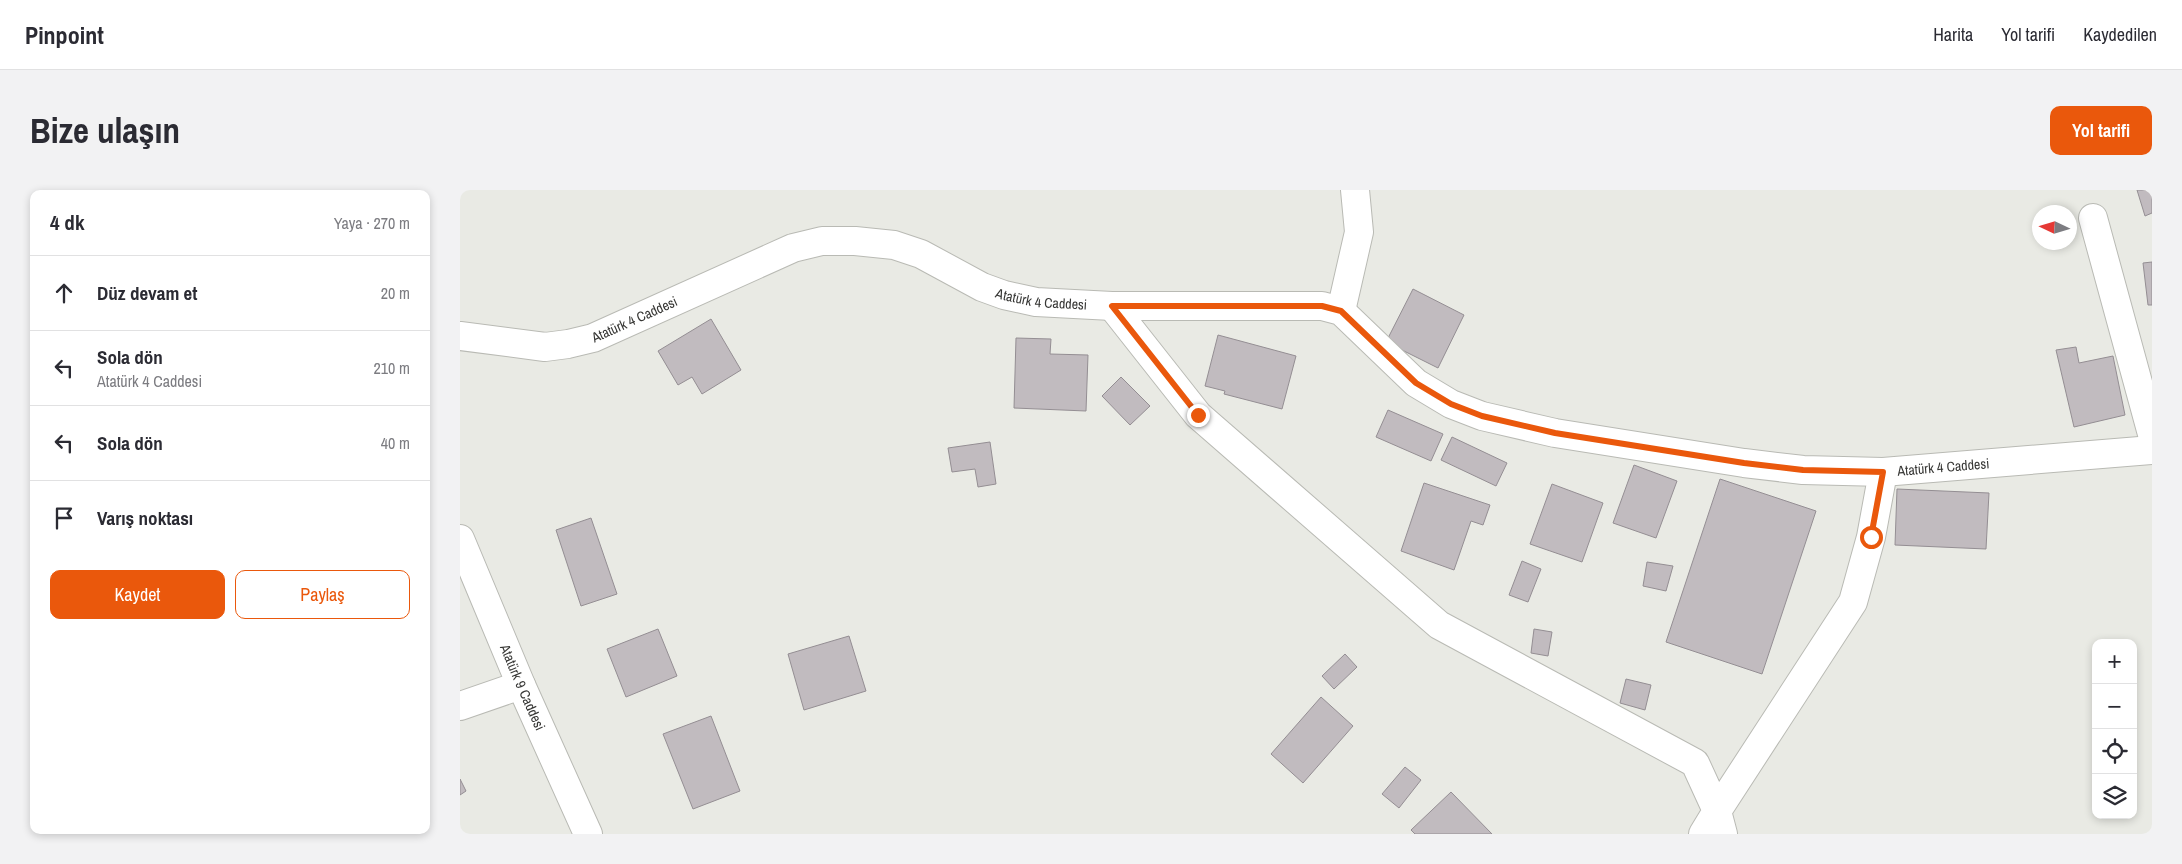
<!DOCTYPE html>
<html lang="tr">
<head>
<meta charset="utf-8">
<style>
	:root { --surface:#fff; --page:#f2f2f3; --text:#2b2b33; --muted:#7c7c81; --line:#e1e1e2; --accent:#ea580c }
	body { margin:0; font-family:"Archivo Narrow",sans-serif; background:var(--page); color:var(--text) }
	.controls { position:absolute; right:15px; bottom:15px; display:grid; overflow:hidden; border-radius:10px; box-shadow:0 2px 8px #0003 }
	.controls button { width:45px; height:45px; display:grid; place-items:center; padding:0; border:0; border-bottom:1px solid var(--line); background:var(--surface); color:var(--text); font:25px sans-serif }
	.compass { position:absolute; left:1572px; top:15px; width:45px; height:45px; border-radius:50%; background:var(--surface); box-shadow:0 2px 8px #0003; rotate:274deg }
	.stop { position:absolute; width:15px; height:15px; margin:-11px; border:4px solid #ea580c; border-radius:50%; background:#fff }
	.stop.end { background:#ea580c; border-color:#fff; box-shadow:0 1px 5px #0008 }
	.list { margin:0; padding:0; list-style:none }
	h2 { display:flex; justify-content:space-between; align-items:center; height:65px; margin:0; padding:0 20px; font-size:21px }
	h2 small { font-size:16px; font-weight:400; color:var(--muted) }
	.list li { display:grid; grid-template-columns:32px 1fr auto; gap:15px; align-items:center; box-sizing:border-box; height:75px; padding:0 20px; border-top:1px solid var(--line) }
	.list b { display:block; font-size:19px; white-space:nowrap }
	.list p { margin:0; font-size:16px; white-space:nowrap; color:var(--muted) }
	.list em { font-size:16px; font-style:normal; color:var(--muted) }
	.actions { display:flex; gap:10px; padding:15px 20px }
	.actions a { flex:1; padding:11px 0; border:1px solid var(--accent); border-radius:10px; text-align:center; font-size:18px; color:var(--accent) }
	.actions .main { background:var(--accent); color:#fff }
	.icon { flex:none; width:28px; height:28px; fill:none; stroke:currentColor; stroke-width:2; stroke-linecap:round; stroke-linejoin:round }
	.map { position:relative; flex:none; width:1692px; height:644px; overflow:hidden; border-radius:10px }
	header { display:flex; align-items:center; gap:30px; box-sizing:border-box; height:70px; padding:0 25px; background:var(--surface); border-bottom:1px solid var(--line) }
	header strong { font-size:24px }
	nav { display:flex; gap:28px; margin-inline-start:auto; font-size:18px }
	.intro { display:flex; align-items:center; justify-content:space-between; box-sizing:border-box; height:120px; padding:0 30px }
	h1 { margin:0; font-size:35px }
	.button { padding:12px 22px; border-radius:10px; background:var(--accent); color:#fff; font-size:18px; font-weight:700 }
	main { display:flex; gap:30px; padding:0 30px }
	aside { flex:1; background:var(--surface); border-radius:10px; box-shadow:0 2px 8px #0003 }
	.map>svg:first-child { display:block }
	.building { fill:#c1bbbf; stroke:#948e93 }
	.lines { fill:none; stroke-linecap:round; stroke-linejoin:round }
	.minor-casing { stroke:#b9bab4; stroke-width:30 }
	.tertiary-casing { stroke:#b9bab4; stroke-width:30 }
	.minor { stroke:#fff; stroke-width:28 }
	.tertiary { stroke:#fff; stroke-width:28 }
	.route { stroke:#ea580c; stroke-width:6 }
	.labels { text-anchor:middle; stroke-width:4.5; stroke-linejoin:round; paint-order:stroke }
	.street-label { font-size:14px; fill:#373735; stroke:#fff }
</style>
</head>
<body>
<header>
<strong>Pinpoint</strong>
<nav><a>Harita</a><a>Yol tarifi</a><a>Kaydedilen</a></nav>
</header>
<div class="intro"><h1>Bize ulaşın</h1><a class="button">Yol tarifi</a></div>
<main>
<aside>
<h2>4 dk<small>Yaya · 270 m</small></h2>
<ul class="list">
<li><svg class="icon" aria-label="ahead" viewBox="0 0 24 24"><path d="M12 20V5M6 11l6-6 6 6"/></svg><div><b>Düz devam et</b></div><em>20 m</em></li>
<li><svg class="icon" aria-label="left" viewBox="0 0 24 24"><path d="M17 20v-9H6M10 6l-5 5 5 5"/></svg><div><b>Sola dön</b><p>Atatürk 4 Caddesi</p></div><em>210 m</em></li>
<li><svg class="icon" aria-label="left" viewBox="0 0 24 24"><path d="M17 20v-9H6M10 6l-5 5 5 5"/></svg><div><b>Sola dön</b></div><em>40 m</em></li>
<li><svg class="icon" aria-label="arrive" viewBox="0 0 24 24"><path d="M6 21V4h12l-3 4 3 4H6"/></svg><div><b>Varış noktası</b></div></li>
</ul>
<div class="actions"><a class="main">Kaydet</a><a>Paylaş</a></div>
</aside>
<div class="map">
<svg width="1692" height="644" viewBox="0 0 1692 644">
	<rect width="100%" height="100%" fill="#e9eae4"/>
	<path class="building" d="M 1677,0 L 1692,0 L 1692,23 L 1685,26 Z
		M 1692,72 L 1692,115 L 1688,115 L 1683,73 Z
		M 953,99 L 1004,125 L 978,178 L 926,152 Z
		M 251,129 L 281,180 L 242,204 L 232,187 L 218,195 L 198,161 Z
		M 758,145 L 836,166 L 822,219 L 764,204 L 765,201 L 745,196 Z
		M 556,148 L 591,149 L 590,164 L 628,165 L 626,221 L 554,218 Z
		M 1616,157 L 1619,173 L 1653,166 L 1665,225 L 1614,237 L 1596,160 Z
		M 661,187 L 690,216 L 670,235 L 642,206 Z
		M 928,220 L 983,244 L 971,271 L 916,247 Z
		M 992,247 L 1047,273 L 1036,296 L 981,270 Z
		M 530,252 L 536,294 L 518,297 L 515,279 L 492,282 L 488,258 Z
		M 1174,275 L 1217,291 L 1196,348 L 1153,333 Z
		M 1260,289 L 1356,321 L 1302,484 L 1206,452 Z
		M 964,293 L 1030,315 L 1023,335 L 1011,331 L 994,380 L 941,361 Z
		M 1092,294 L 1143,313 L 1122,372 L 1070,354 Z
		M 1437,299 L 1529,303 L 1526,359 L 1435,355 Z
		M 131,328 L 157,404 L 121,416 L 96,340 Z
		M 1062,371 L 1081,379 L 1068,412 L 1049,405 Z
		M 1187,372 L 1213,376 L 1206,401 L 1183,396 Z
		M 198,439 L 217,486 L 166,507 L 147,459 Z
		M 1074,439 L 1092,442 L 1088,466 L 1071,463 Z
		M 389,446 L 406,501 L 344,520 L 328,464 Z
		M 885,464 L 897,477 L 874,499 L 862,486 Z
		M 1166,489 L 1191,495 L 1185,520 L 1160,513 Z
		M 861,507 L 893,536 L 843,593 L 811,564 Z
		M 251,526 L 280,601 L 233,619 L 203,544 Z
		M 945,577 L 961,590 L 939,618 L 922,604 Z
		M 0,589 L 6,601 L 0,605 Z
		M 991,602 L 1032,644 L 955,644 L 951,640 Z"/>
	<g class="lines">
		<g class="minor-casing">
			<path id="minor" d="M 1633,28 L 1692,244
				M 652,116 L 738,225 L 979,435 L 1235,573 L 1257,621
				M 0,516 L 61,495
				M 1257,621 L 1393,412 L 1411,347 L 1423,282
				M 1243,644 L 1257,621 L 1263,644"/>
		</g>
		<g class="tertiary-casing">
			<g id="tertiary">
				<path d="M 881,121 L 899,42 L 895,0"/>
				<path id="s1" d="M 0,146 L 85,157 L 108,154 L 133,148 L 333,58 L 362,51 L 395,51 L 434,55 L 461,64 L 522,97 L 544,105 L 576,112 L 652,116 L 862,116 L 881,121 L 956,193 L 991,214 L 1022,226 L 1095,243 L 1284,273 L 1343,280 L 1423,282 L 1692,260"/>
				<path id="s2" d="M 0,349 L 61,495 L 128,644"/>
			</g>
		</g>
		<use href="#minor" class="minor"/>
		<use href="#tertiary" class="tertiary"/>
	</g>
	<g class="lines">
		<path class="route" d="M 738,225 L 652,116 L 862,116 L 881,121 L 956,193 L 991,214 L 1022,226 L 1095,243 L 1284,273 L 1343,280 L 1423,282 L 1411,347"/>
	</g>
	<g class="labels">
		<g class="street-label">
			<text dy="5" stroke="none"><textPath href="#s1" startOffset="615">Atatürk 4 Caddesi</textPath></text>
			<text dy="5" stroke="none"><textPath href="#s1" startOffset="180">Atatürk 4 Caddesi</textPath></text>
			<text dy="5" stroke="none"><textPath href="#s1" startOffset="1560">Atatürk 4 Caddesi</textPath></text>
			<text dy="5" stroke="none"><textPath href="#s2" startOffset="161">Atatürk 9 Caddesi</textPath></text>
		</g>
	</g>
</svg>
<div class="controls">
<button>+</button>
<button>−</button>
<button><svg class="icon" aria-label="locate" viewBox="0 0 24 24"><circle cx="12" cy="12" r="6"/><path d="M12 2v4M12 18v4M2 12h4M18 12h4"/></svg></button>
<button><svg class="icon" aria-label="layers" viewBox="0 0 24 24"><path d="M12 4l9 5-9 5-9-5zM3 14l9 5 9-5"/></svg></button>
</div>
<svg class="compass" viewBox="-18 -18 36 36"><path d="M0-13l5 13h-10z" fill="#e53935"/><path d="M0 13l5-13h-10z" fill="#7c7c81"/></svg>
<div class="stop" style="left:1411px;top:347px"></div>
<div class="stop end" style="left:738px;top:225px"></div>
</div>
</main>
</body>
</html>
